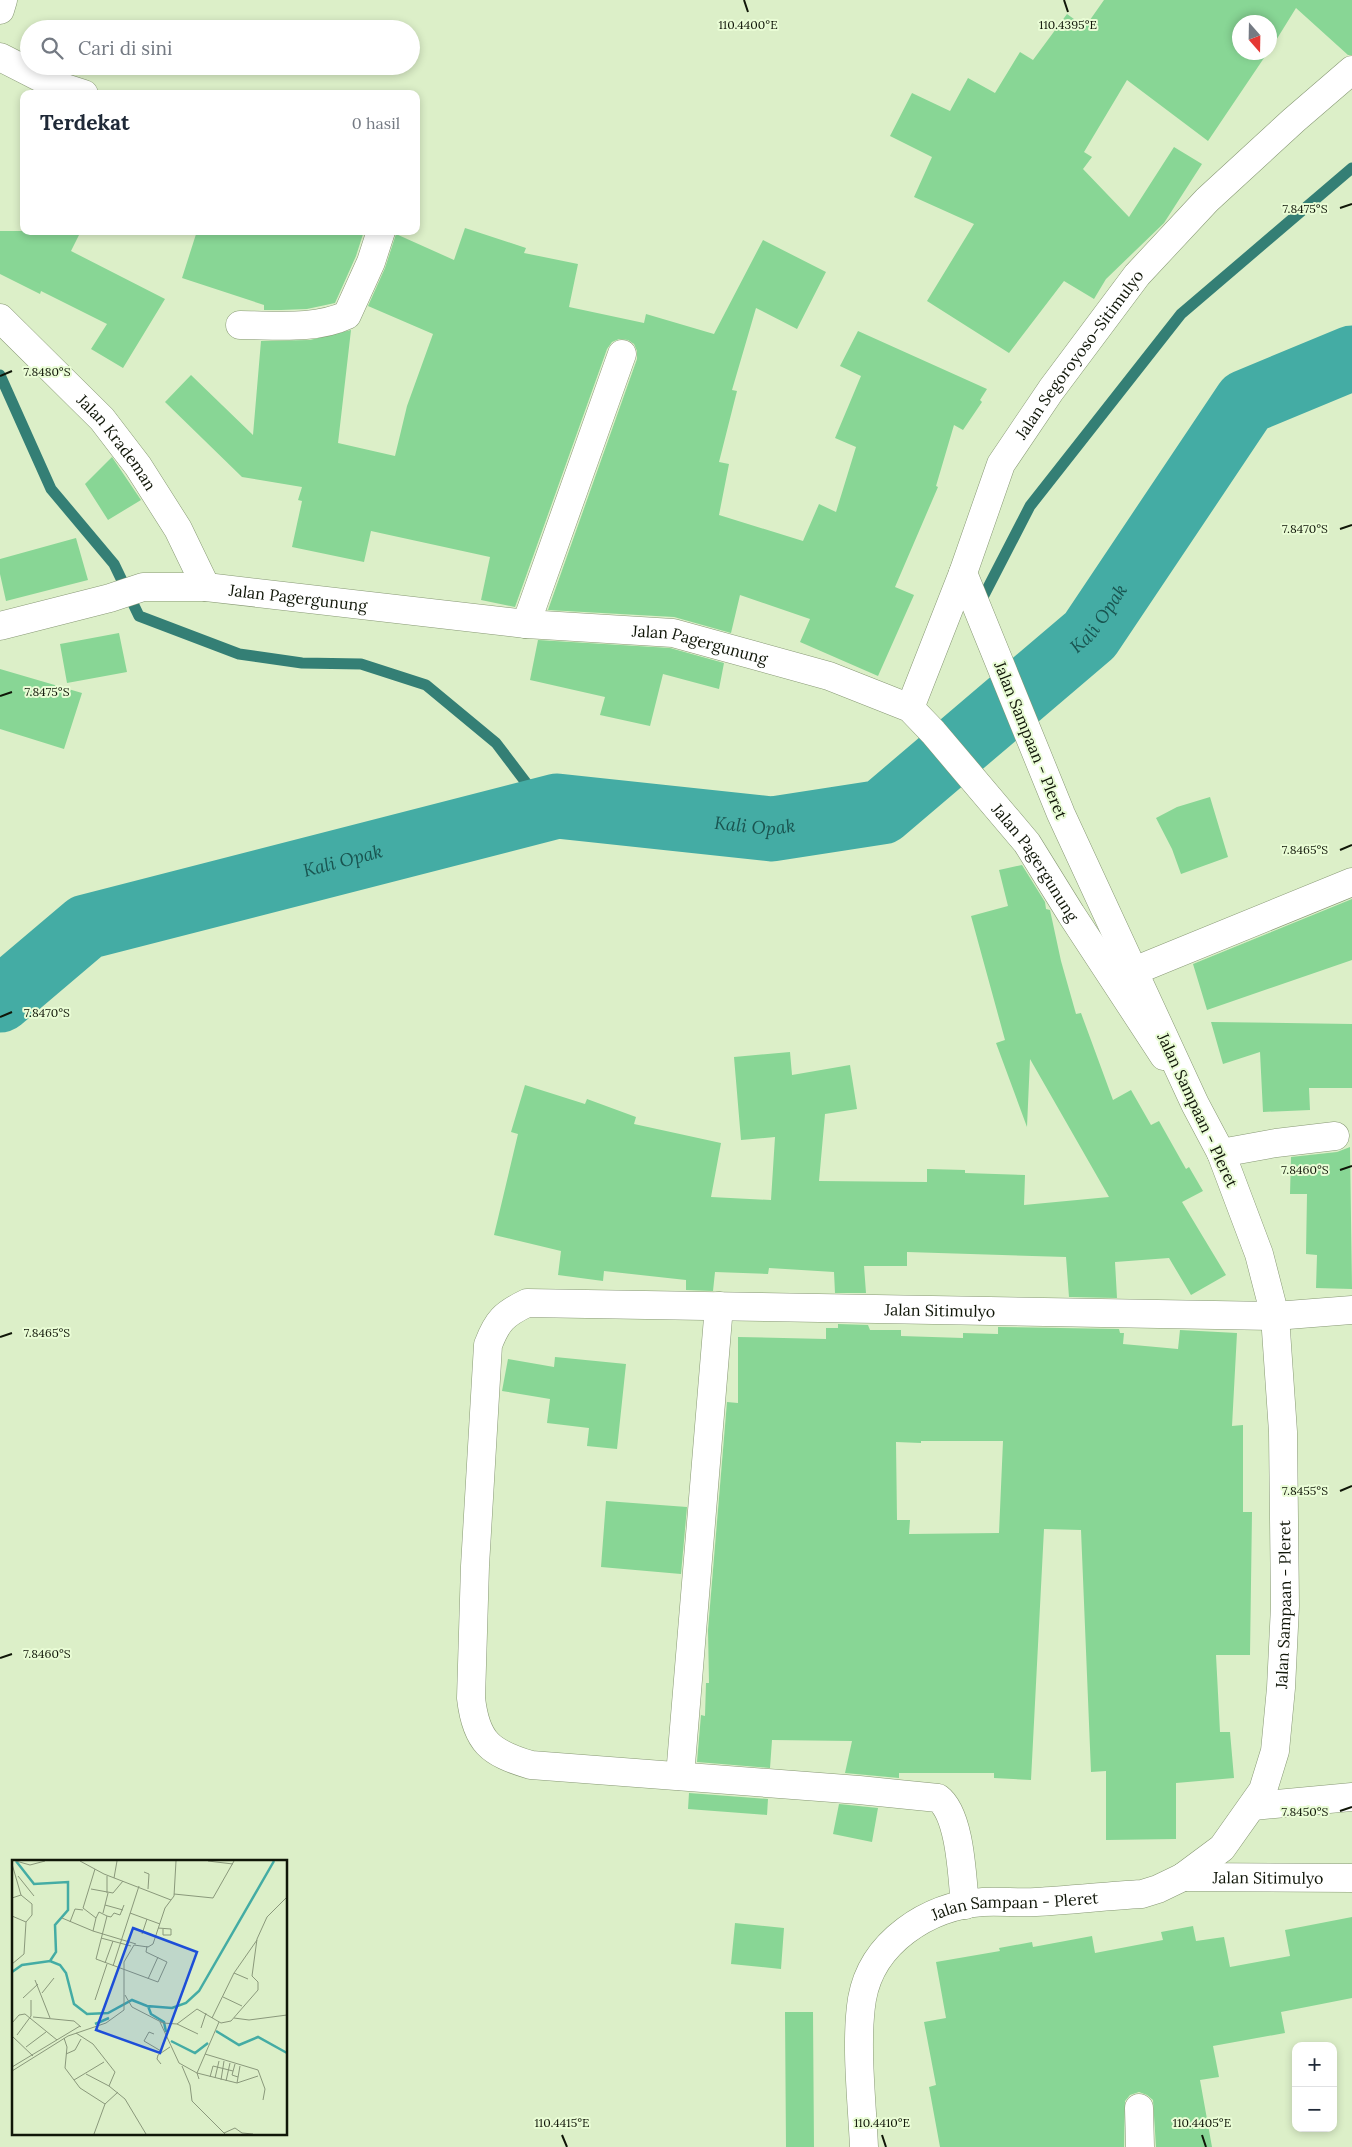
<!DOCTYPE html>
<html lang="id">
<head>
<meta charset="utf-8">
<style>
	:root { --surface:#fff; --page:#f6f6f7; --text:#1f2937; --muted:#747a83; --line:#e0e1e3 }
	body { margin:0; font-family:Lora,serif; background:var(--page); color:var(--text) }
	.controls { position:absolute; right:15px; bottom:15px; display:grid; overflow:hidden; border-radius:10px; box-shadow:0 2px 8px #0003 }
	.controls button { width:45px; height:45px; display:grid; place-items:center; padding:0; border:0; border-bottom:1px solid var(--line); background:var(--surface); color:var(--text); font:25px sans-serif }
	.compass { position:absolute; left:1232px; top:15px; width:45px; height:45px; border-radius:50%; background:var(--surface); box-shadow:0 2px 8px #0003; rotate:160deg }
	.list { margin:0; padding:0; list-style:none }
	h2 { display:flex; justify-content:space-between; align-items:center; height:65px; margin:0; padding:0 20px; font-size:21px }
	h2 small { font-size:16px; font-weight:400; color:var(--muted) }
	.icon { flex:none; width:28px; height:28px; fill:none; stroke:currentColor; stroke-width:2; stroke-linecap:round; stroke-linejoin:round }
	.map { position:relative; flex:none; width:1352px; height:2147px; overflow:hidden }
	.search { position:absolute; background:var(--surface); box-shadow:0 2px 8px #0003; left:20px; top:20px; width:400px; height:55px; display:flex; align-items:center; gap:12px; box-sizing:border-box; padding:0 18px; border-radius:28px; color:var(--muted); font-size:19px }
	.panel { position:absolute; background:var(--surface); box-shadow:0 2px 8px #0003; left:20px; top:90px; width:400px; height:145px; border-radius:10px }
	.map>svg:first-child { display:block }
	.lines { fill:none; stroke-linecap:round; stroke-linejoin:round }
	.stream { stroke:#347f75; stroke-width:11 }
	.river { stroke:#44aca4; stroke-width:65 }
	.building { fill:#88d695; fill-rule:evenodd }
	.minor-casing { stroke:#879874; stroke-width:29 }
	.major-casing { stroke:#879874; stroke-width:29 }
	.minor { stroke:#fff; stroke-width:28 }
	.major { stroke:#fff; stroke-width:28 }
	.ticks { fill:none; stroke:#101608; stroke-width:2 }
	.labels { text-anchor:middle; stroke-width:4; stroke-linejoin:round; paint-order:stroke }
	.street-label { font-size:16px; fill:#101608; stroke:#e9fcd5 }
	.water-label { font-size:18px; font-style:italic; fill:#195450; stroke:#e9fcd5 }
	.inset-river { fill:none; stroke:#44aca4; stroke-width:2.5 }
	.inset-road { fill:none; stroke:#8a987b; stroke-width:1 }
	.view { fill:#1d4ed8; fill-opacity:0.15; stroke:#1d4ed8; stroke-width:2.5 }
	.inset-edge { fill:none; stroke:#101608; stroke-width:2.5 }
	.ticks-label { font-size:12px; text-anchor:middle; fill:#101608; stroke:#e9fcd5; stroke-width:4; stroke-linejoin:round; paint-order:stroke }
</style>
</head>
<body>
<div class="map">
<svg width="1352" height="2147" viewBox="0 0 1352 2147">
	<rect width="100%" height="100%" fill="#dcefc8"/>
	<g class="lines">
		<path class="stream" d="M 0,375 L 51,489 L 114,564 L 139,616 L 239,654 L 302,663 L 361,664 L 426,685 L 496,743 L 546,809
			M 983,605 L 981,601 L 1030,506 L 1181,314 L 1352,168"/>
		<path class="river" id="s1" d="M 0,1000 L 86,927 L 557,806 L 772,829 L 882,812 L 1090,635 L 1246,402 L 1352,358"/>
	</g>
	<path class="building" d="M 1104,0 L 1352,0 L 1352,55 L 1348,55 L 1296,8 L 1270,50 L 1270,22 L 1240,22 L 1240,52 L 1268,52 L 1208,141 L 1127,80 L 1084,152 L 1092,157 L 1083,169 L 1129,217 L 1174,147 L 1202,164 L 1164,223 L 1106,279 L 1094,299 L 1064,281 L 1009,353 L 927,301 L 974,224 L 914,197 L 932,157 L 890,136 L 912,93 L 950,111 L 968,78 L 995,93 L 1020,52 L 1033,60 L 1067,14 L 1085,27 Z
		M 465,228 L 526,248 L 524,253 L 578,264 L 569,307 L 644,323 L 646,314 L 714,334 L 763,240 L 826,272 L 797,329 L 756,308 L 732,390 L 737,391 L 719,462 L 729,464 L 719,515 L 803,541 L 819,504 L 836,512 L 856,447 L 835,438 L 861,376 L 840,366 L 858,331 L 987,389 L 980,400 L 982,402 L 963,430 L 954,425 L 936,486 L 938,487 L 895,587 L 914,595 L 878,676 L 800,642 L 810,619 L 740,595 L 731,633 L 674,617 L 548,610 L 637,359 L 637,351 L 634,344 L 628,340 L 619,339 L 612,342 L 607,349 L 515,607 L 481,600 L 490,557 L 371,531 L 364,562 L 292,547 L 302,501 L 298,500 L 302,487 L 242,477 L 165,402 L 191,375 L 253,435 L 261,341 L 310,340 L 351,330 L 338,443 L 395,456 L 407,406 L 433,334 L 368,306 L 385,268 L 396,234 L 454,260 Z
		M 0,231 L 81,231 L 71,251 L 165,299 L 123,368 L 91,349 L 107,324 L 41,291 L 40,294 L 0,274 Z
		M 197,231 L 364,231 L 356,256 L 335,303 L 307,309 L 281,310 L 264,310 L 264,305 L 182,278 Z
		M 112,457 L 141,500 L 108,520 L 85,484 Z
		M 76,538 L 88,580 L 6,601 L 0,574 L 0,559 Z
		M 119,633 L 127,672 L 67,683 L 60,644 Z
		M 538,640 L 670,648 L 724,663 L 719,689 L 663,674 L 650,726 L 600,715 L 605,697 L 530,680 Z
		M 0,669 L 82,693 L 64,749 L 0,729 Z
		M 1210,797 L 1228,857 L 1181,874 L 1172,849 L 1156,818 L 1177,807 Z
		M 1022,865 L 1045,902 L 1046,909 L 1050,910 L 1061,961 L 1076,1014 L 1081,1013 L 1113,1100 L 1131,1090 L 1151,1125 L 1159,1121 L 1186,1169 L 1189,1167 L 1203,1191 L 1182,1202 L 1226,1275 L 1191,1295 L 1169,1258 L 1115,1262 L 1117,1298 L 1069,1297 L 1066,1257 L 907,1252 L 907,1266 L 864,1266 L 866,1293 L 835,1293 L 834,1272 L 769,1268 L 768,1274 L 715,1272 L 713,1291 L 686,1290 L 686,1280 L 604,1271 L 603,1281 L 558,1275 L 561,1251 L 494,1235 L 518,1134 L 511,1132 L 525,1085 L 585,1104 L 587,1099 L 636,1117 L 634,1124 L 721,1143 L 711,1197 L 771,1200 L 775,1137 L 741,1140 L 734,1057 L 790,1052 L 792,1075 L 850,1065 L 857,1109 L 825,1114 L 819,1181 L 927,1182 L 927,1169 L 965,1170 L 965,1173 L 1025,1175 L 1024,1205 L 1109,1197 L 1030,1059 L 1027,1127 L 996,1043 L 1005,1040 L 971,916 L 1008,906 L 999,870 Z
		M 1352,899 L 1352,960 L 1207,1010 L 1193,964 Z
		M 1211,1022 L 1352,1024 L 1352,1088 L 1309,1088 L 1310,1110 L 1263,1112 L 1260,1052 L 1223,1064 Z
		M 1350,1147 L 1352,1289 L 1316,1288 L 1317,1255 L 1306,1254 L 1307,1194 L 1290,1194 L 1291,1157 L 1337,1152 Z
		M 838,1324 L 868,1325 L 870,1330 L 901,1330 L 901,1336 L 963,1338 L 963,1333 L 998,1334 L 998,1327 L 1119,1329 L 1120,1333 L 1124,1333 L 1123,1344 L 1178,1349 L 1180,1330 L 1237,1333 L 1232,1426 L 1243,1425 L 1243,1512 L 1252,1512 L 1250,1655 L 1216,1655 L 1220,1732 L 1230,1732 L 1234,1778 L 1176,1783 L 1176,1839 L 1106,1840 L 1106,1771 L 1091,1772 L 1081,1530 L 1044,1529 L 1031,1780 L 994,1778 L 994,1773 L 899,1773 L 899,1778 L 845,1773 L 852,1741 L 772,1740 L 770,1768 L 697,1762 L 701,1715 L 705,1716 L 706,1683 L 709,1683 L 708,1630 L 727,1402 L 738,1403 L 738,1337 L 826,1339 L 826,1328 L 838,1328 ZM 921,1441 L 1003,1441 L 999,1533 L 909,1534 L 910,1520 L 897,1520 L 896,1442 L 921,1443 Z
		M 555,1357 L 626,1364 L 617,1449 L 587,1446 L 589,1428 L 547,1423 L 550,1399 L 502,1391 L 508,1359 L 554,1367 Z
		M 606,1501 L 687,1507 L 681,1574 L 601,1567 Z
		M 689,1793 L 768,1799 L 767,1815 L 688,1809 Z
		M 839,1804 L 878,1808 L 872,1842 L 833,1834 Z
		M 1352,1917 L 1352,1998 L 1281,2012 L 1285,2033 L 1213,2046 L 1219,2077 L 1200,2080 L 1212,2147 L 1156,2147 L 1153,2100 L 1147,2095 L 1139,2092 L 1130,2095 L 1125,2101 L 1124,2147 L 940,2147 L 929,2087 L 936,2085 L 924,2022 L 946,2018 L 936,1962 L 1000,1951 L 999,1948 L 1032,1942 L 1033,1947 L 1092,1936 L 1095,1953 L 1163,1940 L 1161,1932 L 1193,1926 L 1196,1941 L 1224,1937 L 1230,1967 L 1290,1956 L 1285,1930 Z
		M 735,1923 L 784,1928 L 781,1969 L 731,1964 Z
		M 785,2012 L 813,2012 L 814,2147 L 786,2147 Z"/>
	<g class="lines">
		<g class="minor-casing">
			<g id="minor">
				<path d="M 0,10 L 3,0"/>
				<path d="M 0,57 L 53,84 L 84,94"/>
				<path id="s2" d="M 0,318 L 102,419 L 138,466 L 178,529 L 206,587"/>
				<path d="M 240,325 C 275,325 315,330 347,315 L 371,262 L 381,231"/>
				<path d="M 526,624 L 622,354"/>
				<path id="s3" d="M 0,626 L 110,598 L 143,587 L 206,587 L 526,624 L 673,633 L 829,676 L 910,708 L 933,732 L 1027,843 L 1071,914 L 1164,1056"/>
				<path d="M 910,708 L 963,573"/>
				<path d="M 1134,971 L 1352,882"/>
				<path d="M 1221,1153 L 1276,1143 L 1335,1136"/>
				<path d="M 680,1776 L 719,1306"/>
				<path d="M 1253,1806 L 1352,1797"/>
				<path id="s4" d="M 1183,1877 L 1352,1878"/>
				<path id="s5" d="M 965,1905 C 962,1879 961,1815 938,1798 L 859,1790 L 531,1765 C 490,1753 476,1742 471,1698 L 475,1566 L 488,1345 C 497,1321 504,1314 527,1303 L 1275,1316 L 1352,1310"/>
				<path d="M 1139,2108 L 1140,2147"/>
			</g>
		</g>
		<g class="major-casing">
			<g id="major">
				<path id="s6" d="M 864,2147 C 862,2102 855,2043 862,1999 C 872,1942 928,1906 983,1902 C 1000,1901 1018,1903 1036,1902 C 1071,1900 1107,1896 1142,1894 L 1158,1889 L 1183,1877 L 1222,1848 L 1263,1790 L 1275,1751 L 1281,1688 L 1285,1606 L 1283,1432 L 1275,1316 L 1259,1254 L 1221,1153 L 1195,1104 L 1061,814 L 963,573 L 1001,464 L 1051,390 L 1137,275 L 1207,200 L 1294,120 L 1352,70"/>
			</g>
		</g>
		<use href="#minor" class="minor"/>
		<use href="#major" class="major"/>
	</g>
	<path class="ticks" d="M 744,0 L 748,12M 1064,0 L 1068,12M 1340,208 L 1352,204M 0,376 L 12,371M 1340,529 L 1352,525M 0,696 L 12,692M 1340,850 L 1352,845M 0,1017 L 12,1012M 1340,1170 L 1352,1166M 0,1337 L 12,1333M 1340,1491 L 1352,1486M 0,1658 L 12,1654M 1340,1811 L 1352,1807M 562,2135 L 567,2147M 882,2135 L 886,2147M 1202,2135 L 1206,2147"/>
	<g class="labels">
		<g class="street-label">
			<text dy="6" stroke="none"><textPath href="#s6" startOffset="2172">Jalan Segoroyoso-Sitimulyo</textPath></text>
			<text dy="6" stroke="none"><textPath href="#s2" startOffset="171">Jalan Krademan</textPath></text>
			<text dy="6" stroke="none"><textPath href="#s3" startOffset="304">Jalan Pagergunung</textPath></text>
			<text dy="6" stroke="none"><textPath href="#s3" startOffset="709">Jalan Pagergunung</textPath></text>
			<text transform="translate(1031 740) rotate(68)" y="6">Jalan Sampaan - Pleret</text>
			<text dy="6" stroke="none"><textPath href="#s3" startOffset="1129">Jalan Pagergunung</textPath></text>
			<text transform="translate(1198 1110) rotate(65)" y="6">Jalan Sampaan - Pleret</text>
			<text dy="6" stroke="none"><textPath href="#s5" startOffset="1445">Jalan Sitimulyo</textPath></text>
			<text dy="6" stroke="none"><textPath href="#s6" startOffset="826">Jalan Sampaan - Pleret</textPath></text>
			<text dy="6" stroke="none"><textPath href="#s4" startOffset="85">Jalan Sitimulyo</textPath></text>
			<text dy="6" stroke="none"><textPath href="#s6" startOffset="346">Jalan Sampaan - Pleret</textPath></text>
		</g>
		<g class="water-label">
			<text dy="6" stroke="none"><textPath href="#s1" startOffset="1218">Kali Opak</textPath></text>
			<text dy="6" stroke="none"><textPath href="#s1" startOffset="798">Kali Opak</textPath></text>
			<text dy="6" stroke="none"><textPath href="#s1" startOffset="378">Kali Opak</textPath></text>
		</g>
	</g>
	<g transform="translate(12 1860)">
		<rect width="275" height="275" fill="#dcefc8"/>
		<path class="inset-river" d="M 4,1 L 22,24 L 56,22 L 56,50 L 43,65 L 44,92 L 38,101M 0,112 L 10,105 L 38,101 L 48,105 L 54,113 L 62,144 L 75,154 L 96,153 L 120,140 L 135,146 L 160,148 L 174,143 L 187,131 L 262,1M 136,146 L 139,154 L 152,162 L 154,172M 83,164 L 97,158M 204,171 L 227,185 L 246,177 L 275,193M 159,181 L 183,193 L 196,183"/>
		<path class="inset-road" d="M 4,1 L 18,5 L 33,1M 68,1 L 92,14 L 159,40M 196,1 L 221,4M 0,4 L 9,35 L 0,38M 83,9 L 71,48 L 84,58 L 87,52 L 95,56 L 84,99 L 146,122 L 155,102 L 134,92 L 135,86M 132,12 L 137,14 L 136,29M 6,16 L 22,36M 95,16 L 95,33M 102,18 L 105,1M 79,29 L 101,33 L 111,21M 162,34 L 201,38 L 222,1M 93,45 L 111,50M 91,53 L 96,33M 118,53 L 148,64M 0,56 L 14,62 L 20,55 L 20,44 L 9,35M 95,56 L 99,57 L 102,53 L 108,55 L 112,45M 50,58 L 81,71M 84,58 L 81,71 L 124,84M 58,62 L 63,49 L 71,50M 146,68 L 159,69 L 159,75 L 151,75 L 151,69M 130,74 L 135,59M 89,78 L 119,86M 93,103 L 101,81M 0,104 L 12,94 L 14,62M 101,106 L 127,26M 222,113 L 236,119M 136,119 L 146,97M 23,120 L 38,158M 30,133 L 42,118M 113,135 L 120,147 L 151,163 L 165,164 L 185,149 L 209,163 L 219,161 L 246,130 L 246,122 L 240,116 L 245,79 L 255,57 L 275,37M 211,137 L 230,146M 11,138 L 26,124M 83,140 L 95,104M 21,157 L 62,161 L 69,167M 200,158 L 222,113 L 245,80M 222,158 L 237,160 L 275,155M 148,162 L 167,203 L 185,213 L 207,162M 0,163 L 7,155 L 13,154 L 45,180M 165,164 L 186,174M 189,168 L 194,153M 64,173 L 81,184 L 103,212 L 97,226 L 113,239 L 134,274M 142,174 L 137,172 L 132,181 L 149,191M 5,175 L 19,156 L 19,140M 0,176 L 21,196M 52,178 L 55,187 L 53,208 L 68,228 L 93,244 L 82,274M 14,187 L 34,172M 54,194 L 63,190 L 69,179M 193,194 L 246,210 L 253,229 L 251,240M 149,204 L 145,199 L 146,195 L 158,187M 223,204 L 220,215 L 226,217M 170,206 L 178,225 L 180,241 L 213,274M 0,207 L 68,166M 0,211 L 56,176 L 94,163 L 112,150 L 112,102 L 122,85 L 136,87 L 141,84 L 153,48 L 162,36 L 164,1M 74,214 L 97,226M 198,217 L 201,206 L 221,211M 203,218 L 207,201M 187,219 L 185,213 L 225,223 L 246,216M 62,220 L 92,202M 209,220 L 212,201M 214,221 L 218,203M 225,223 L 228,206M 93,244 L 106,232M 212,273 L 223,268 L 230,273 L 241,274"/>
		<path class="view" d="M 121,68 L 185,92 L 148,193 L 84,170 Z"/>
		<rect width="275" height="275" class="inset-edge"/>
	</g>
	<g class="ticks-label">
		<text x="748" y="29">110.4400°E</text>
		<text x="1068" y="29">110.4395°E</text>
		<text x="1305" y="213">7.8475°S</text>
		<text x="47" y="376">7.8480°S</text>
		<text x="1305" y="533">7.8470°S</text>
		<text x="47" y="696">7.8475°S</text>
		<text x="1305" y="854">7.8465°S</text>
		<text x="47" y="1017">7.8470°S</text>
		<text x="1305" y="1174">7.8460°S</text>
		<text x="47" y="1337">7.8465°S</text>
		<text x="1305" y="1495">7.8455°S</text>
		<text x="47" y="1658">7.8460°S</text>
		<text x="1305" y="1816">7.8450°S</text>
		<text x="562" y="2127">110.4415°E</text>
		<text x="882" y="2127">110.4410°E</text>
		<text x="1202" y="2127">110.4405°E</text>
	</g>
</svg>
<div class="controls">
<button>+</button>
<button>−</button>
</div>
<svg class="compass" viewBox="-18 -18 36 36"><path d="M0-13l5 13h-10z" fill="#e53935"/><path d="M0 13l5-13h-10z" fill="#747a83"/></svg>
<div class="search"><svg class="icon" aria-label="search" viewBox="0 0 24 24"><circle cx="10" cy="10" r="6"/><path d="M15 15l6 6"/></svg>Cari di sini</div>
<section class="panel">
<h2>Terdekat<small>0 hasil</small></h2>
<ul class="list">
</ul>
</section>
</div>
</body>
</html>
